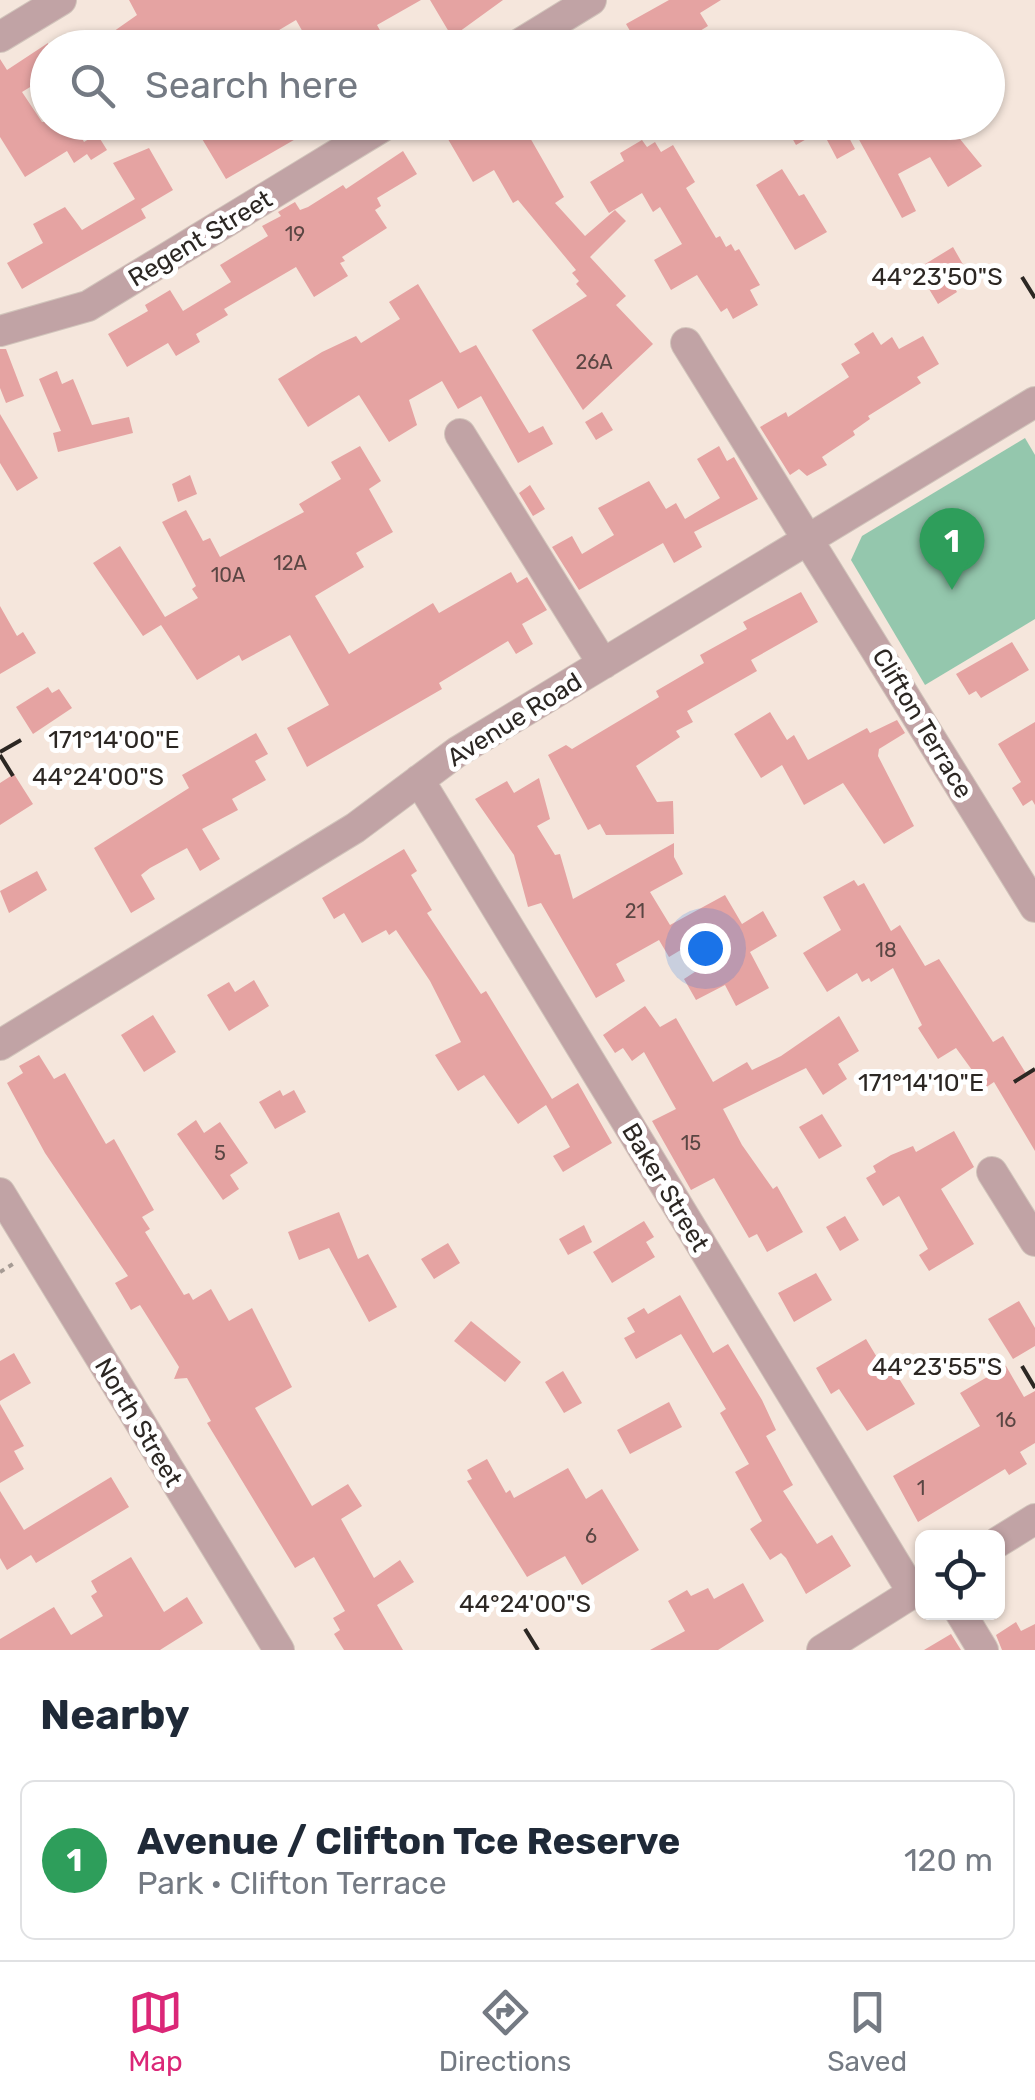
<!DOCTYPE html>
<html lang="en">
<head>
<meta charset="utf-8">
<style>
	:root { --surface:#fff; --page:#f6f6f7; --text:#1f2937; --muted:#747a83; --line:#e0e1e3; --accent:#db2777 }
	body { margin:0; font-family:Rubik,sans-serif; background:var(--page); color:var(--text) }
	.controls { position:absolute; right:30px; bottom:30px; display:grid; overflow:hidden; border-radius:15px; box-shadow:0 2px 8px #0004 }
	.controls button { width:90px; height:90px; display:grid; place-items:center; padding:0; border:0; border-bottom:2px solid var(--line); background:var(--surface); color:var(--text); font:50px sans-serif }
	.you { position:absolute; left:705px; top:948px; width:35px; height:35px; margin:-25px; border:8px solid #fff; border-radius:50%; background:#1a73e8; box-shadow:0 0 0 15px #1a73e833 }
	.badge { display:grid; place-items:center; width:65px; height:65px; border-radius:50%; background:var(--accent); color:#fff; font-size:32px; font-weight:700 }
	.pin { position:absolute; translate:-50% -82px; filter:drop-shadow(0 2px 5px #0008) }
	.pin::after { content:''; position:absolute; top:52px; width:35px; height:30px; background:inherit; clip-path:polygon(0 0,100% 0,50% 100%) }
	.list { margin:0; padding:0; list-style:none }
	h2 { display:flex; justify-content:space-between; align-items:center; height:130px; margin:0; padding:0 40px; font-size:42px }
	h2 small { font-size:32px; font-weight:400; color:var(--muted) }
	.list li { display:grid; grid-template-columns:65px 1fr auto; gap:30px; align-items:center; box-sizing:border-box; height:160px; margin:0 20px 20px; padding:0 20px; border:2px solid var(--line); border-radius:15px }
	.list b { display:block; font-size:38px; white-space:nowrap }
	.list p { margin:0; font-size:32px; white-space:nowrap; color:var(--muted) }
	.list em { font-size:32px; font-style:normal; color:var(--muted) }
	.icon { flex:none; width:55px; height:55px; fill:none; stroke:currentColor; stroke-width:2; stroke-linecap:round; stroke-linejoin:round }
	.map { position:relative; flex:none; width:1035px; height:1650px; overflow:hidden }
	.search { position:absolute; background:var(--surface); box-shadow:0 2px 8px #0004; left:30px; right:30px; top:30px; height:110px; display:flex; align-items:center; gap:25px; box-sizing:border-box; padding:0 35px; border-radius:55px; color:var(--muted); font-size:38px }
	.sheet { height:310px; background:var(--surface) }
	nav { display:flex; justify-content:space-around; align-items:center; box-sizing:border-box; height:140px; border-top:2px solid var(--line); background:var(--surface); font-size:28px; color:var(--muted) }
	nav a { display:grid; justify-items:center; gap:5px }
	nav .on { color:var(--accent) }
	.map>svg:first-child { display:block }
	.green { fill:#94c7ad }
	.building { fill:#e5a3a2 }
	.lines { fill:none; stroke-linecap:round; stroke-linejoin:round }
	.minor-casing { stroke:#d1c4bb; stroke-width:32 }
	.path { stroke:#a69b94; stroke-width:4; stroke-dasharray:5 5; stroke-linecap:butt }
	.minor { stroke:#c1a3a5; stroke-width:30 }
	.ticks { fill:none; stroke:#2c2723; stroke-width:4 }
	.labels { text-anchor:middle; stroke-width:10; stroke-linejoin:round; paint-order:stroke }
	.number-label { font-size:20px; fill:#5a4643 }
	.street-label { font-size:25px; fill:#2c2723; stroke:#fff }
	.ticks-label { font-size:25px; text-anchor:middle; fill:#2c2723; stroke:#fff; stroke-width:10; stroke-linejoin:round; paint-order:stroke }
</style>
</head>
<body>
<div class="map">
<svg width="1035" height="1650" viewBox="0 0 1035 1650">
	<rect width="100%" height="100%" fill="#f5e6dc"/>
	<path class="green" d="M 1025,438 L 1035,455 L 1035,619 L 925,685 L 851,560 L 862,536 Z"/>
	<path class="building" d="M 129,0 L 421,0 L 377,25 L 390,48 L 312,48 L 296,20 L 264,39 L 269,48 L 90,48 L 137,15 Z
		M 430,0 L 503,0 L 452,37 Z
		M 669,0 L 721,0 L 700,13 L 708,26 L 672,48 L 640,48 L 626,24 Z
		M 48,43 L 48,76 L 22,92 L 42,122 L 73,122 L 84,142 L 97,134 L 107,150 L 91,160 L 87,154 L 74,163 L 67,151 L 25,177 L 0,137 L 0,59 L 7,70 Z
		M 192,122 L 325,122 L 226,179 Z
		M 438,122 L 554,122 L 529,136 L 564,197 L 555,203 L 585,236 L 615,210 L 626,221 L 590,257 L 626,296 L 616,305 L 653,344 L 583,410 L 532,330 L 587,296 L 576,284 L 579,281 L 572,273 L 576,270 L 518,200 L 513,203 L 494,170 L 473,182 Z
		M 783,122 L 836,122 L 796,145 Z
		M 882,122 L 891,133 L 910,122 L 946,122 L 982,166 L 948,187 L 930,157 L 898,174 L 916,211 L 902,218 L 857,136 Z
		M 845,130 L 855,149 L 837,159 L 827,140 Z
		M 642,140 L 647,147 L 655,142 L 661,152 L 673,145 L 695,182 L 686,188 L 716,238 L 720,236 L 726,247 L 731,244 L 735,251 L 739,249 L 760,285 L 750,290 L 758,305 L 733,319 L 727,308 L 721,312 L 697,275 L 671,290 L 654,260 L 682,244 L 660,207 L 653,212 L 642,193 L 609,213 L 590,182 L 624,161 L 620,153 Z
		M 149,148 L 173,190 L 141,209 L 146,218 L 22,289 L 7,263 L 43,243 L 33,224 L 65,207 L 82,230 L 135,199 L 113,163 Z
		M 403,151 L 417,174 L 377,198 L 381,206 L 375,210 L 387,228 L 342,257 L 345,261 L 340,263 L 348,276 L 314,297 L 296,267 L 224,309 L 228,315 L 196,334 L 200,342 L 176,356 L 168,343 L 127,367 L 108,334 L 148,311 L 145,305 L 170,290 L 183,311 L 231,282 L 220,265 L 268,236 L 262,226 L 281,216 L 278,212 L 295,202 L 300,210 L 308,207 L 343,185 L 346,189 Z
		M 782,169 L 799,196 L 804,194 L 827,232 L 795,250 L 756,185 Z
		M 953,247 L 969,275 L 953,285 L 957,292 L 938,304 L 917,269 Z
		M 418,284 L 460,353 L 476,345 L 529,433 L 543,426 L 553,444 L 518,463 L 481,396 L 458,409 L 442,381 L 409,400 L 417,425 L 389,442 L 359,395 L 308,427 L 278,379 L 322,352 L 356,336 L 361,343 L 400,319 L 389,302 Z
		M 873,332 L 881,345 L 892,337 L 899,349 L 923,336 L 939,364 L 917,377 L 921,383 L 868,416 L 870,419 L 853,431 L 855,435 L 822,457 L 827,465 L 807,476 L 799,469 L 790,475 L 760,427 L 786,412 L 788,417 L 849,377 L 841,364 L 860,353 L 854,344 Z
		M 0,349 L 6,349 L 24,396 L 6,403 L 0,388 Z
		M 57,371 L 62,384 L 73,379 L 92,425 L 129,417 L 133,433 L 58,452 L 53,433 L 61,431 L 39,379 Z
		M 602,412 L 613,430 L 596,440 L 585,422 Z
		M 0,414 L 38,478 L 17,491 L 0,463 Z
		M 360,446 L 381,481 L 369,489 L 393,532 L 356,553 L 364,567 L 315,596 L 349,654 L 433,603 L 439,613 L 511,572 L 517,583 L 527,577 L 547,610 L 522,624 L 533,644 L 516,654 L 508,641 L 439,683 L 442,689 L 307,767 L 287,728 L 329,705 L 290,635 L 242,661 L 239,655 L 197,680 L 161,625 L 143,636 L 93,563 L 120,546 L 165,617 L 198,598 L 192,589 L 196,586 L 162,522 L 186,510 L 203,541 L 210,538 L 220,557 L 304,512 L 299,504 L 341,479 L 331,462 Z
		M 719,446 L 727,461 L 734,457 L 758,499 L 694,532 L 702,547 L 674,563 L 663,543 L 579,590 L 552,547 L 572,536 L 582,554 L 614,535 L 598,508 L 649,481 L 666,509 L 676,503 L 685,519 L 720,498 L 697,459 Z
		M 190,475 L 197,494 L 178,502 L 172,484 Z
		M 530,485 L 545,509 L 533,516 L 519,493 Z
		M 801,592 L 818,622 L 751,660 L 757,671 L 687,711 L 693,722 L 676,731 L 680,737 L 636,766 L 657,802 L 673,801 L 674,834 L 606,835 L 600,824 L 588,830 L 548,755 L 566,745 L 572,749 L 659,697 L 656,691 L 704,663 L 700,655 L 747,629 L 743,622 Z
		M 0,606 L 17,636 L 23,632 L 36,653 L 0,674 Z
		M 1012,642 L 1029,670 L 981,698 L 976,691 L 969,695 L 956,674 Z
		M 48,687 L 52,693 L 59,689 L 72,708 L 33,734 L 16,707 Z
		M 770,712 L 787,740 L 794,735 L 808,760 L 867,728 L 870,733 L 897,720 L 905,733 L 879,749 L 878,756 L 914,826 L 884,844 L 843,783 L 804,805 L 782,765 L 761,778 L 734,734 Z
		M 1035,722 L 1035,805 L 1032,800 L 1023,806 L 1012,788 L 1021,782 L 998,744 Z
		M 256,733 L 268,754 L 255,761 L 266,780 L 232,799 L 238,810 L 202,829 L 220,859 L 200,871 L 187,848 L 150,868 L 141,875 L 155,899 L 131,913 L 94,848 L 189,788 L 182,775 Z
		M 14,774 L 33,804 L 0,825 L 0,783 Z
		M 539,778 L 550,819 L 537,826 L 555,855 L 560,854 L 573,899 L 674,843 L 674,857 L 683,874 L 650,892 L 670,925 L 725,895 L 742,924 L 763,911 L 777,936 L 750,952 L 769,988 L 736,1006 L 725,985 L 696,1000 L 684,979 L 707,964 L 694,942 L 669,957 L 659,940 L 616,964 L 625,981 L 596,998 L 541,903 L 528,907 L 514,855 L 475,799 L 507,781 L 514,793 Z
		M 404,849 L 417,871 L 411,875 L 432,910 L 427,913 L 481,994 L 486,991 L 552,1099 L 578,1083 L 612,1143 L 563,1172 L 553,1156 L 570,1147 L 546,1105 L 518,1124 L 484,1075 L 458,1091 L 435,1055 L 461,1042 L 430,981 L 396,930 L 389,935 L 386,930 L 362,943 L 344,913 L 334,919 L 322,898 Z
		M 37,871 L 47,890 L 9,913 L 0,891 Z
		M 854,880 L 858,886 L 864,883 L 891,931 L 900,925 L 925,966 L 939,959 L 993,1042 L 1003,1036 L 1027,1075 L 1035,1070 L 1035,1151 L 994,1082 L 985,1088 L 956,1048 L 938,1059 L 918,1028 L 922,1025 L 893,968 L 871,982 L 869,978 L 862,982 L 857,973 L 827,992 L 803,953 L 841,930 L 823,897 Z
		M 254,980 L 269,1006 L 229,1031 L 207,995 L 229,982 L 235,992 Z
		M 645,1006 L 660,1027 L 676,1018 L 713,1082 L 747,1062 L 752,1070 L 781,1056 L 839,1016 L 859,1051 L 838,1064 L 847,1079 L 823,1095 L 806,1068 L 723,1109 L 742,1145 L 773,1189 L 777,1186 L 803,1232 L 767,1252 L 757,1234 L 749,1238 L 714,1178 L 691,1190 L 652,1121 L 676,1109 L 644,1052 L 632,1061 L 623,1048 L 615,1053 L 603,1035 Z
		M 153,1015 L 176,1052 L 144,1072 L 121,1035 Z
		M 39,1055 L 54,1079 L 65,1073 L 106,1144 L 114,1139 L 154,1210 L 142,1217 L 150,1229 L 145,1232 L 184,1295 L 189,1293 L 193,1300 L 211,1289 L 229,1321 L 252,1308 L 292,1387 L 255,1408 L 312,1506 L 348,1484 L 362,1506 L 341,1519 L 374,1578 L 400,1560 L 414,1582 L 377,1605 L 403,1650 L 344,1650 L 334,1634 L 340,1630 L 333,1618 L 345,1611 L 314,1557 L 295,1568 L 207,1423 L 211,1421 L 187,1378 L 174,1379 L 179,1367 L 164,1343 L 140,1305 L 131,1310 L 115,1283 L 128,1276 L 45,1153 L 7,1083 L 23,1073 L 19,1066 Z
		M 280,1090 L 283,1096 L 294,1090 L 306,1112 L 275,1129 L 259,1102 Z
		M 822,1114 L 842,1146 L 819,1159 L 799,1127 Z
		M 196,1120 L 204,1133 L 220,1122 L 248,1163 L 230,1175 L 239,1189 L 223,1200 L 177,1134 Z
		M 954,1131 L 974,1167 L 941,1189 L 974,1244 L 929,1271 L 919,1255 L 928,1249 L 899,1196 L 883,1206 L 866,1178 L 876,1172 L 873,1166 L 891,1155 L 913,1146 L 916,1152 Z
		M 339,1212 L 358,1259 L 368,1254 L 397,1307 L 369,1322 L 329,1248 L 299,1260 L 288,1232 Z
		M 845,1216 L 859,1240 L 840,1251 L 826,1227 Z
		M 644,1221 L 654,1237 L 646,1242 L 655,1257 L 612,1283 L 593,1252 Z
		M 584,1225 L 592,1242 L 568,1255 L 559,1239 Z
		M 448,1243 L 460,1263 L 434,1279 L 421,1259 Z
		M 816,1273 L 832,1300 L 794,1322 L 778,1293 Z
		M 680,1295 L 713,1353 L 728,1344 L 762,1400 L 776,1430 L 766,1436 L 793,1485 L 783,1491 L 817,1544 L 832,1535 L 851,1566 L 806,1594 L 786,1558 L 781,1553 L 770,1560 L 750,1529 L 762,1521 L 735,1472 L 749,1464 L 720,1413 L 726,1409 L 681,1334 L 636,1359 L 624,1338 L 635,1332 L 627,1318 L 644,1308 L 648,1314 Z
		M 1019,1301 L 1035,1328 L 1035,1346 L 1013,1359 L 988,1319 Z
		M 471,1321 L 521,1362 L 505,1382 L 454,1341 Z
		M 866,1339 L 878,1359 L 884,1355 L 915,1404 L 867,1431 L 839,1389 L 831,1394 L 816,1368 Z
		M 14,1353 L 31,1383 L 0,1401 L 0,1361 Z
		M 1006,1366 L 1024,1397 L 1035,1391 L 1035,1443 L 1020,1452 L 1027,1464 L 1009,1475 L 1005,1469 L 918,1522 L 893,1476 L 980,1426 L 960,1393 Z
		M 563,1371 L 582,1403 L 564,1413 L 545,1382 Z
		M 669,1402 L 682,1427 L 630,1454 L 617,1430 Z
		M 0,1404 L 24,1446 L 14,1451 L 24,1469 L 0,1483 Z
		M 487,1459 L 506,1493 L 510,1490 L 514,1498 L 568,1468 L 586,1499 L 602,1489 L 639,1550 L 582,1585 L 565,1556 L 527,1577 L 467,1481 L 472,1479 L 467,1470 Z
		M 111,1477 L 129,1507 L 36,1563 L 31,1555 L 7,1570 L 0,1558 L 0,1491 L 24,1530 Z
		M 131,1557 L 164,1612 L 187,1597 L 203,1623 L 160,1650 L 0,1650 L 0,1639 L 54,1607 L 71,1635 L 103,1616 L 91,1596 L 97,1592 L 91,1581 Z
		M 743,1583 L 764,1621 L 718,1650 L 650,1650 L 685,1631 L 668,1601 L 687,1590 L 691,1596 L 708,1588 L 714,1599 Z
		M 1016,1622 L 1021,1631 L 1035,1624 L 1035,1650 L 1002,1650 L 996,1635 Z
		M 951,1634 L 961,1650 L 924,1650 Z"/>
	<g class="lines">
		<g class="minor-casing">
			<path id="minor" d="M 0,37 L 61,0
				M 513,48 L 591,0
				M 0,331 L 88,306 L 390,122
				M 686,343 L 1035,907
				M 460,434 L 603,664
				M 419,780 L 913,1593
				M 0,1045 L 355,828 L 457,752 L 1035,402
				M 992,1172 L 1035,1241
				M 0,1193 L 279,1650
				M 998,1542 L 1035,1519
				M 960,1612 L 983,1650
				M 822,1650 L 922,1587"/>
		</g>
		<path class="path" d="M 0,1272 L 13,1264"/>
		<use href="#minor" class="minor"/>
	</g>
	<path class="ticks" d="M 1022,277 L 1035,298M 0,752 L 21,740M 0,755 L 13,776M 1014,1082 L 1035,1069M 1022,1366 L 1035,1388M 525,1629 L 538,1650"/>
	<g class="labels">
		<g class="number-label">
			<text x="295" y="241">19</text>
			<text x="594" y="369">26A</text>
			<text x="290" y="570">12A</text>
			<text x="228" y="582">10A</text>
			<text x="635" y="918">21</text>
			<text x="886" y="957">18</text>
			<text x="691" y="1150">15</text>
			<text x="220" y="1160">5</text>
			<text x="1006" y="1427">16</text>
			<text x="921" y="1495">1</text>
			<text x="591" y="1543">6</text>
		</g>
		<g class="street-label">
			<text transform="translate(200 238) rotate(-31)" y="9">Regent Street</text>
			<text transform="translate(514 719) rotate(-32)" y="9">Avenue Road</text>
			<text transform="translate(923 723) rotate(59)" y="9">Clifton Terrace</text>
			<text transform="translate(666 1187) rotate(59)" y="9">Baker Street</text>
			<text transform="translate(139 1422) rotate(59)" y="9">North Street</text>
		</g>
	</g>
	<g class="ticks-label">
		<text x="937" y="285">44°23'50"S</text>
		<text x="114" y="748">171°14'00"E</text>
		<text x="98" y="785">44°24'00"S</text>
		<text x="921" y="1091">171°14'10"E</text>
		<text x="937" y="1375">44°23'55"S</text>
		<text x="525" y="1612">44°24'00"S</text>
	</g>
</svg>
<div class="controls">
<button><svg class="icon" aria-label="locate" viewBox="0 0 24 24"><circle cx="12" cy="12" r="6"/><path d="M12 2v4M12 18v4M2 12h4M18 12h4"/></svg></button>
</div>
<div class="you"></div>
<div class="pin badge" style="left:952px;top:590px;background:#2e9e5b">1</div>
<div class="search"><svg class="icon" aria-label="search" viewBox="0 0 24 24"><circle cx="10" cy="10" r="6"/><path d="M15 15l6 6"/></svg>Search here</div>
</div>
<section class="sheet">
<h2>Nearby<small></small></h2>
<ul class="list">
<li><span class="badge" style="background:#2e9e5b">1</span><div><b>Avenue / Clifton Tce Reserve</b><p>Park · Clifton Terrace</p></div><em>120 m</em></li>
</ul>
</section>
<nav>
<a class="on"><svg class="icon" aria-label="map" viewBox="0 0 24 24"><path d="M3 6l6-2 6 2 6-2v14l-6 2-6-2-6 2zM9 4v14M15 6v14"/></svg>Map</a>
<a><svg class="icon" aria-label="directions" viewBox="0 0 24 24"><path d="M12 3l9 9-9 9-9-9zM9 14v-3h6M13 9l2 2-2 2"/></svg>Directions</a>
<a><svg class="icon" aria-label="saved" viewBox="0 0 24 24"><path d="M7 4h10v16l-5-4-5 4z"/></svg>Saved</a>
</nav>
</body>
</html>
